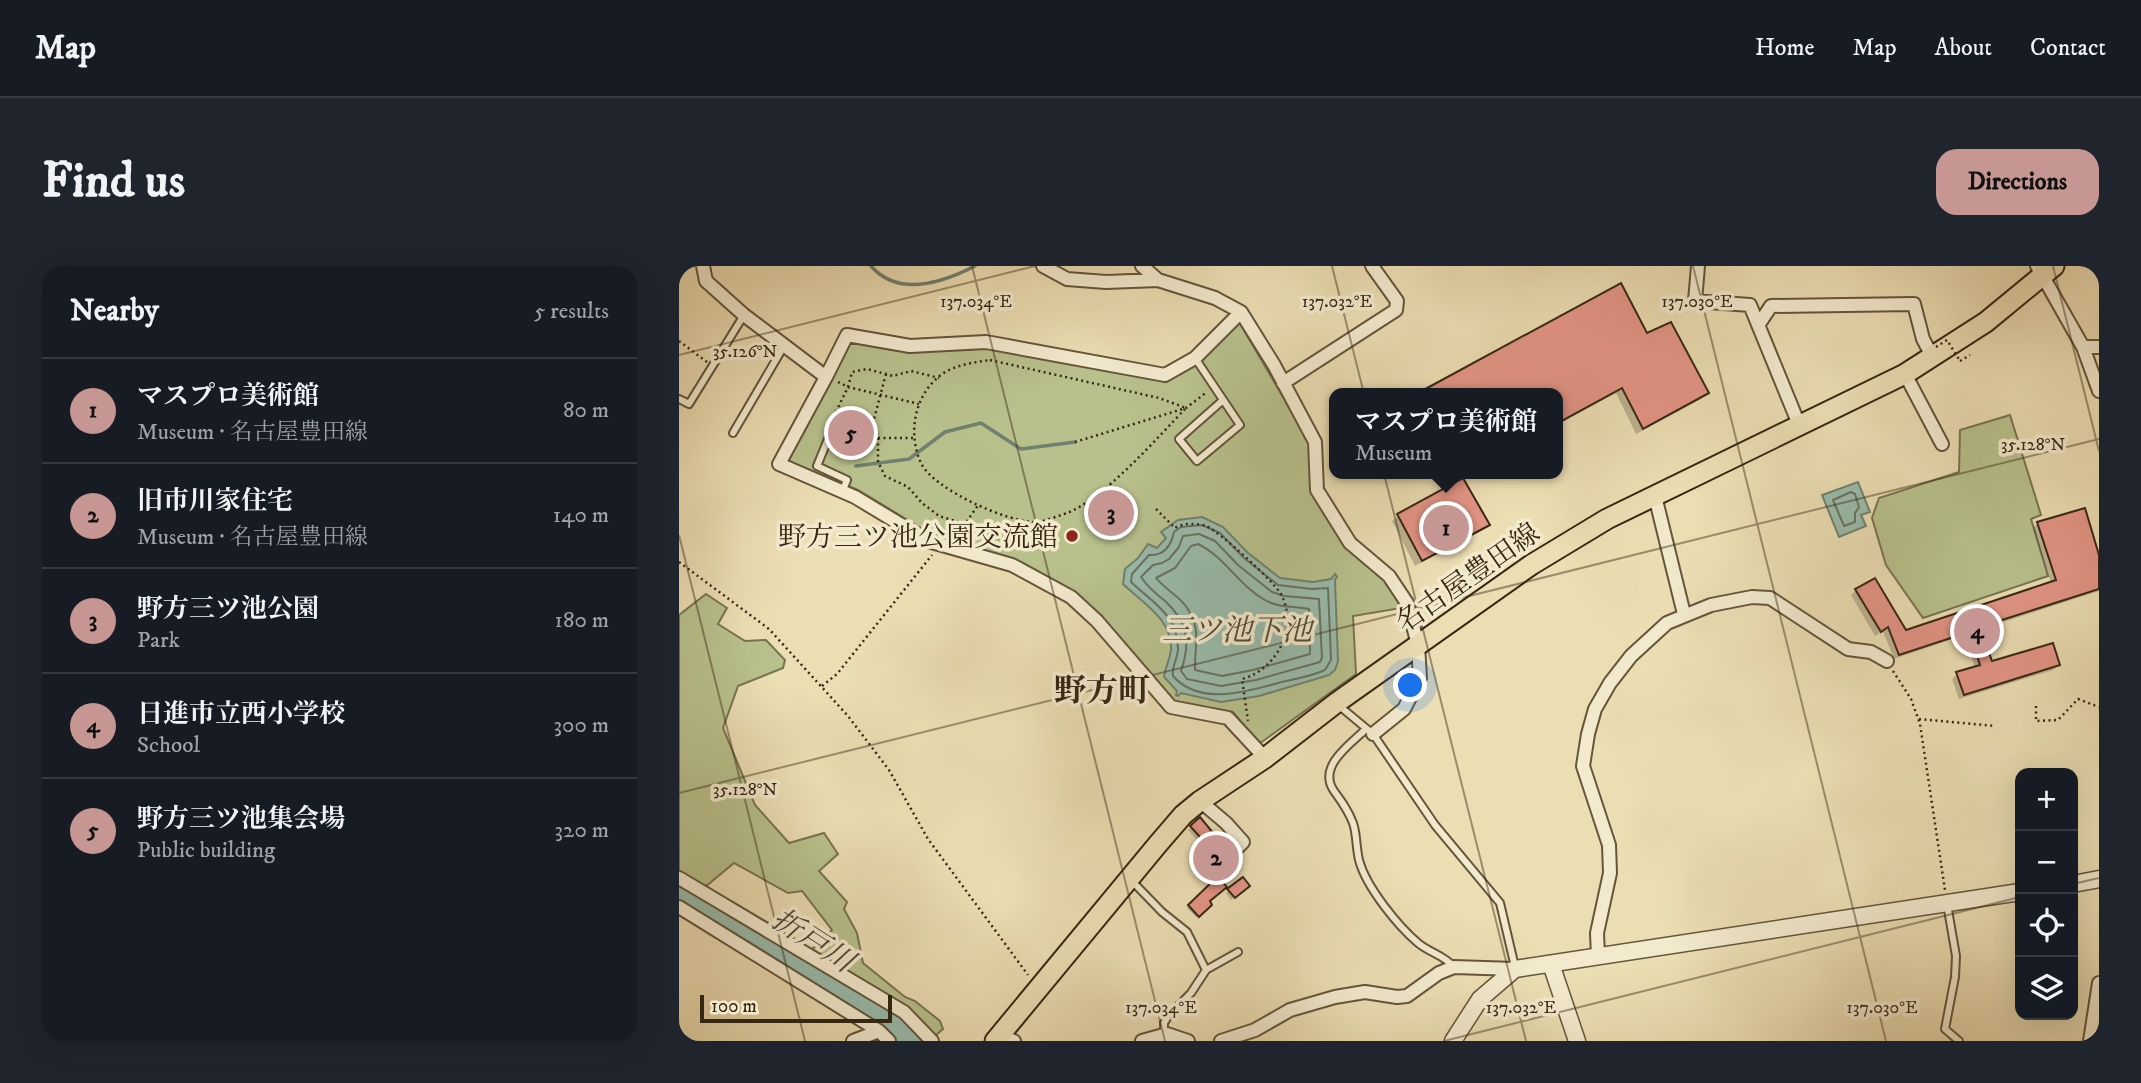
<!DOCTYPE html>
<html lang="en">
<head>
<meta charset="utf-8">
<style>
	:root { --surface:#171b24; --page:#20242c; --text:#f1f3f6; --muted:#9ea1a6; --line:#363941; --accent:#c59692 }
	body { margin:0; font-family:"IM FELL DW Pica","Noto Serif JP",serif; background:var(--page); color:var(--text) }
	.controls { position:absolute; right:21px; bottom:21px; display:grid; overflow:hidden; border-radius:14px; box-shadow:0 7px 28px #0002 }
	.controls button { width:63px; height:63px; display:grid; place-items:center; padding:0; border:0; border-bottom:2px solid var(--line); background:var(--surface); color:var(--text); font:35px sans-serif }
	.scale { position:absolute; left:21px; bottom:18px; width:192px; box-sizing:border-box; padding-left:7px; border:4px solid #362713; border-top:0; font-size:19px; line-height:24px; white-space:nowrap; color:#362713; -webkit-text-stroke:5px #f3eace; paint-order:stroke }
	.you { position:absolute; left:732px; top:420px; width:24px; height:24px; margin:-18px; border:5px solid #fff; border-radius:50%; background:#1a73e8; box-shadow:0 0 0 10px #1a73e833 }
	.badge { display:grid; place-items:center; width:46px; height:46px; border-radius:50%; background:var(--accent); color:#111; font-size:23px; font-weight:700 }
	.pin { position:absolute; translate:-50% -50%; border:4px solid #fff; box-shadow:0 2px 7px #0006 }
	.popup { position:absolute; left:650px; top:122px; width:234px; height:91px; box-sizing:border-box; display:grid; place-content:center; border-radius:14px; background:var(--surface); filter:drop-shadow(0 2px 5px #0005); font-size:23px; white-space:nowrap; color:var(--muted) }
	.popup b { font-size:26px; color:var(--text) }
	.popup::after { content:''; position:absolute; left:50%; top:100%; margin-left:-14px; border:14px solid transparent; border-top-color:var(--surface) }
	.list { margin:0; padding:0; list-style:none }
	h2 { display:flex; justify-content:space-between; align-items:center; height:91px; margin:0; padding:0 28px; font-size:30px }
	h2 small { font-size:23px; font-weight:400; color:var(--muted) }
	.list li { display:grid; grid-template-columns:46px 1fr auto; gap:21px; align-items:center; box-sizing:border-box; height:105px; padding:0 28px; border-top:2px solid var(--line) }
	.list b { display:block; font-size:26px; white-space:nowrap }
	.list p { margin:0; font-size:23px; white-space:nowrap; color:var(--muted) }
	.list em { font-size:23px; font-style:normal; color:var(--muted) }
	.icon { flex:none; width:38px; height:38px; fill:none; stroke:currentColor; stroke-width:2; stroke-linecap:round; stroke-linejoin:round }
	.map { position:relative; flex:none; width:1420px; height:775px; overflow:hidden; border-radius:21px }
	header { display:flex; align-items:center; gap:42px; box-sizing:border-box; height:98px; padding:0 35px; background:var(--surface); border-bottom:2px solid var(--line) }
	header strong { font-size:33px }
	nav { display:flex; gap:38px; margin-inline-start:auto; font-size:24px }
	.intro { display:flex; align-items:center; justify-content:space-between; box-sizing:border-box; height:168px; padding:0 42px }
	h1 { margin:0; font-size:49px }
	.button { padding:18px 32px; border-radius:21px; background:var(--accent); color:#111; font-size:24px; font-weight:700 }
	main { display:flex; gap:42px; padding:0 42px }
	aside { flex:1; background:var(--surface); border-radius:21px; box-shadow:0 7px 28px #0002 }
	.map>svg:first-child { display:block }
	.green { fill:#b8c18c; stroke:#777450; stroke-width:2 }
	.water { fill:#99bcac; stroke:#71806f; stroke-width:2 }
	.shadow { fill:#0003 }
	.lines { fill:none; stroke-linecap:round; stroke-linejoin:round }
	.shore { stroke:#687260; stroke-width:2 }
	.stream { stroke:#71806f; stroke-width:3.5 }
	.river { stroke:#99bcac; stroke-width:23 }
	.building { fill:#e39485; stroke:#362713; stroke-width:2 }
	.service-casing { stroke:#64553b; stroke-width:10 }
	.minor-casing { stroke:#64553b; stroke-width:16 }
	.tertiary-casing { stroke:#64553b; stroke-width:19 }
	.primary-casing { stroke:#362713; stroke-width:23 }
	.path { stroke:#362713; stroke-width:2.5; stroke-dasharray:2 3.5; stroke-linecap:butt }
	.service { stroke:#f3eace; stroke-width:6 }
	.minor { stroke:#f3eace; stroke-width:12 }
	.tertiary { stroke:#f3eace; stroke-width:16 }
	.primary { stroke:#ecdeb3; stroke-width:19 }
	.path-bridge { stroke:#362713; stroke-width:2.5; stroke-dasharray:2 3.5; stroke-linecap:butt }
	.ticks { fill:none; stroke:#362713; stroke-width:2; stroke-opacity:0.45 }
	.poi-dot { fill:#8f2418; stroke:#f3eace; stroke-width:2.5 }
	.labels { text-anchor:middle; stroke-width:7; stroke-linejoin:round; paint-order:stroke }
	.poi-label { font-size:28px; fill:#362713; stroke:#f3eace; text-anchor:end }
	.street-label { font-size:28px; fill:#362713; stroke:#f3eace }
	.water-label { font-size:30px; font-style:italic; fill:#4f4c39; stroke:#f3eace }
	.quarter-label { font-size:32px; font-weight:bold; fill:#362713; stroke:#f3eace }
	.ticks-label { font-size:18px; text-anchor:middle; fill:#362713; stroke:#f3eace; stroke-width:7; stroke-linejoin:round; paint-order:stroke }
</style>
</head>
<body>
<header>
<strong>Map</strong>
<nav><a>Home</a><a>Map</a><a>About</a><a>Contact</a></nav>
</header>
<div class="intro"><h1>Find us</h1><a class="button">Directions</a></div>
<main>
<aside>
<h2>Nearby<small>5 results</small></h2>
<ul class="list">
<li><span class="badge">1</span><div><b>マスプロ美術館</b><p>Museum · 名古屋豊田線</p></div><em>80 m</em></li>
<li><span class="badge">2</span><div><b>旧市川家住宅</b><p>Museum · 名古屋豊田線</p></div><em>140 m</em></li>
<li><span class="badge">3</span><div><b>野方三ツ池公園</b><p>Park</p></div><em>180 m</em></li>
<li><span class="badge">4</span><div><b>日進市立西小学校</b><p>School</p></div><em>300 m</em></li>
<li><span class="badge">5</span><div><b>野方三ツ池集会場</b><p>Public building</p></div><em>320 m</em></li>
</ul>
</aside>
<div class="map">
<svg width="1420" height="775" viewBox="0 0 1420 775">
	<rect width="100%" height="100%" fill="#ecdeb3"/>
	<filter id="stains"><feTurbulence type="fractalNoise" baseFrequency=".00286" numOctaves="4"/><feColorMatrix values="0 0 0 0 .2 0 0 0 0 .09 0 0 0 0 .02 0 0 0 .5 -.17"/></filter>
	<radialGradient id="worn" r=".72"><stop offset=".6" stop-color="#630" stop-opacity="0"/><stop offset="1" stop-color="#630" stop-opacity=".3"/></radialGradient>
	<path class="green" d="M 560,56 L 631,177 L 635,226 L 706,312 L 722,342 L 674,350 L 677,408 L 580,478 L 554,446 L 495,436 L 422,350 L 394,327 L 333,294 L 250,267 L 179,224 L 109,195 L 172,74 L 234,86 L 311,82 L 487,116 L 522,95 Z
		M 1331,149 L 1362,249 L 1352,253 L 1369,310 L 1244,352 L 1207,299 L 1193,252 L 1200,232 L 1280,206 L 1281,164 Z
		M 27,328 L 48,342 L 39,358 L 66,375 L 87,374 L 106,394 L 104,402 L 59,420 L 44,462 L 76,539 L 110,577 L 145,567 L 159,588 L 140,605 L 168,636 L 165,643 L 178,667 L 184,697 L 226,731 L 236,735 L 261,755 L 264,763 L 256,770 L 130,686 L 153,664 L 123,625 L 109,627 L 55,597 L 26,621 L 0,606 L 0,349 Z"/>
	<path class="water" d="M 1179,216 L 1191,246 L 1182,249 L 1187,260 L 1160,271 L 1143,229 Z
		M 523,251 L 544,261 L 569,287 L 601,312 L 634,316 L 652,313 L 656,308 L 658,311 L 656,314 L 659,395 L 656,404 L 650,409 L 580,430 L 542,436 L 502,427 L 499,430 L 497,429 L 498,425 L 485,411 C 486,402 491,393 492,384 C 494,354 464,337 444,318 L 446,303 L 459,292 L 469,278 L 478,282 L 487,272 L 482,266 L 499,254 Z"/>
	<path class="shadow" d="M 941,19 L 967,69 L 1028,127 L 1022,133 L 957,168 L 937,127 L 879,158 L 879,127 L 743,127 Z
		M 720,249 L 808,259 L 802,265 L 736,300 L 713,255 Z
		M 1359,257 L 1420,295 L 1420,325 L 1300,364 L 1312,397 L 1379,399 L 1374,404 L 1280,433 L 1273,413 L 1278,408 L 1296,402 L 1285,369 L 1215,393 L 1204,365 L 1196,370 L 1172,329 L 1177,324 L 1227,366 L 1372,317 L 1354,262 Z
		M 521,554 L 550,590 L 524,612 L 514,599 L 529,586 L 509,564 Z
		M 539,613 L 528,636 L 531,639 L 517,651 L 508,642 Z
		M 564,613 L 567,623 L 552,634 L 547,627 Z"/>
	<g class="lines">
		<path class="shore" d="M 1172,226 L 1176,228 L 1180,241 L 1176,247 L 1176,256 L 1165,260 L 1154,234 Z
			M 523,259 L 541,267 L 565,292 L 599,319 L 633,323 L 649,322 L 652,394 L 646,404 C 633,410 617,413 603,416 C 569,425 521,441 494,410 C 492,400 499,393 499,383 C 499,349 474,337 452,316 L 453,308 L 470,289 C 485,290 492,280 495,266 L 502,261 Z
			M 520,268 L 536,275 L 559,299 L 593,326 L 605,330 L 640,333 L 643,392 L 641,396 L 577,414 L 542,420 L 508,413 L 502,405 C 512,376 509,356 486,335 C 477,328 468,320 462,311 L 474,299 L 483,297 L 490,293 L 500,281 L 504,270 Z
			M 519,278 C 547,291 563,325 592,337 C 604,342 618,340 630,343 L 631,388 L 574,404 L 543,410 L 516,404 C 515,380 524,363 506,339 C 498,329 485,322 477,312 L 496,302 L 512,280 Z"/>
		<path class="stream" d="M 192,0 C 220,32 265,16 296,0
			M 177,200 L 230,193 L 266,166 L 302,157 L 342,183 L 396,176"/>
		<path class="river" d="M 0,626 L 219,762 L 234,775"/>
	</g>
	<path class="building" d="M 942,17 L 968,67 L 992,56 L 1030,127 L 964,163 L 943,122 L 879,157 L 879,127 L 739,127 Z
		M 784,212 L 811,259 L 743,295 L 718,248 Z
		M 1406,242 L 1420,289 L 1420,323 L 1301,361 L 1313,395 L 1374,377 L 1381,399 L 1285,429 L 1277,406 L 1301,399 L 1290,366 L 1220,389 L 1209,361 L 1202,366 L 1176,323 L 1196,312 L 1227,364 L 1377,314 L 1358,256 Z
		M 521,551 L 553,590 L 528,611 L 515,595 L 531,582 L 511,560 Z
		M 539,610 L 548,621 L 531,635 L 533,639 L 520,651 L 509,639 Z
		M 564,611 L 571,620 L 556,632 L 548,623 Z"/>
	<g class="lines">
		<g class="service-casing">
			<path id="service" d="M 516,92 L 561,159 L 518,195 L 500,173 L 543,135
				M 0,133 L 10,138 L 65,49
				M 156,156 L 138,200 L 168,214 L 163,226
				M 54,167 L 105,80
				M 658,438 L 694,468 L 756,559 L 821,637 L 836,701
				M 686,464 C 671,478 638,501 655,525 C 663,536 669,544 674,557 C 678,569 677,582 680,594 C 687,621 719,660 739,677 C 751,687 765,689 775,701
				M 451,613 L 483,646 L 508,666 L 527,704
				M 1268,638 L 1277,690 L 1276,711 L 1266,763 L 1280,775
				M 485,769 L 485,757 L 490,749 L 512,727 L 527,704 L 559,686"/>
		</g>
		<g class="minor-casing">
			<path id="minor" d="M 24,0 L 27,15 L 65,49 L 147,111 L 100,198 L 176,231 L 249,275 L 333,299 L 392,331 L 418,355 L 492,441 L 549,452 L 586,492
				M 364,0 L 388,13 L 427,16 L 479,14
				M 463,0 L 479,14 L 536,32 L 562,46 L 595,99 L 636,176 L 638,224 L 671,277 L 710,310 L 728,337 L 739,379 L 741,412 L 725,443 L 694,468
				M 1019,0 L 1016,35 L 1071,39 L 1121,161
				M 1358,0 L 1404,81 L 1420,125
				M 1080,58 L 1092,40 L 1235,38 L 1244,73 L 1253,90
				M 1404,81 L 1420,81
				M 1226,108 L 1263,178
				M 147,111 L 168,69 L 231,80 L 307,76 L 486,109 L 516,92 L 562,46
				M 604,117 L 717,44 L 718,35 L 693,0
				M 976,230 L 1005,348
				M 521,535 L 547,557 L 564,576 L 557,583
				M 0,612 L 225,746 L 253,775
				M 0,641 L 200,765 L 210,775
				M 919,691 L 918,667 L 931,607 L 930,579 L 904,500 L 909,468 L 916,443 L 931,417 L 952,390 L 988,357 L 1032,339 L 1073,331 L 1091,332 L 1169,383 L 1192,386 L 1208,395
				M 321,769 L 335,775
				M 174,775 L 200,765
				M 463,775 L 488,768 L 509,775
				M 542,775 L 576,764 L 611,744 L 656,731 L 686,726 L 718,731 L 728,730 L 760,707 L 775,701 L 836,703
				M 1411,775 L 1420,717"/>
		</g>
		<g class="tertiary-casing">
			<path id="tertiary" d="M 1394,618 L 1420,613
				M 872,698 L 898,775
				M 774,775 L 801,733 L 836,703 L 1341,626"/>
		</g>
		<g class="primary-casing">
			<path id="primary" d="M 316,775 L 479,578 L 504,549 L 521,535 L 586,492 L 657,437 L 852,299 L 928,253 L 1226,108 L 1307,56 L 1375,0"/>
		</g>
		<path class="path" d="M 0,75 L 28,96
			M 311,94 L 480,132 L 507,142 C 479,171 425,233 388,247 C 382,249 363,256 358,256 C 329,257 254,223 242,197 C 227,165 237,121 270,104 C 283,98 297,96 311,94 Z
			M 1281,95 L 1291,89
			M 207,108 L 195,153 L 199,172 L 199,196 L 206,210 L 229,221 L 243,237 L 260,250 L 286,258 L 321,273 L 340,269 L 359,257
			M 159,116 L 169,121 L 240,138
			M 157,146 L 169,121 L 173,106 L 188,103 L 214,110 L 232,105 L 260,112
			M 199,172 L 237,172
			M 396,176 L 507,142 L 528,126
			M 477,243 L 496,262 C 503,257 518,257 527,260 C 540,265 598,318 603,330 C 619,363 597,404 563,413 L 569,455
			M 278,269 L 300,238
			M 0,296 L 90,363 L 169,450 L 210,504 L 249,573 L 349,709
			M 1214,405 L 1232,433 L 1241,458 L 1266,624
			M 143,420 L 158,408 L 253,289
			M 1357,440 L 1357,455 L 1379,454 L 1399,433 L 1420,441
			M 1240,453 L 1316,460"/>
		<use href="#service" class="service"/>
		<use href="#minor" class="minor"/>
		<use href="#tertiary" class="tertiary"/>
		<use href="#primary" class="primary"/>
		<path class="path-bridge" d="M 1257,81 L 1268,74 L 1281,95"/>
	</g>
	<path class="ticks" d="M 293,0 L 486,775M 653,0 L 847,775M 1014,0 L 1207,775M 1374,0 L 1420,185M 0,89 L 356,0M 0,269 L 126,775M 0,527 L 1420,173M 1394,618 L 1420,612M 765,775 L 1341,631"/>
	<circle class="poi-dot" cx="393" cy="270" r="7"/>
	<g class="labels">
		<g class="poi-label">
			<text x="379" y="280">野方三ツ池公園交流館</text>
		</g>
		<g class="street-label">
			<text transform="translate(788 311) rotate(-35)" y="10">名古屋豊田線</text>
		</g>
		<g class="water-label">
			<text x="558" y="374">三ツ池下池</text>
			<text transform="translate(134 674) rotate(33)" y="10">折戸川</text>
		</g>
		<g class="quarter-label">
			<text x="423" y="435">野方町</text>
		</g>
	</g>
	<g class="ticks-label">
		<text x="1018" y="41">137.030°E</text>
		<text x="297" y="41">137.034°E</text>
		<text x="658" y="41">137.032°E</text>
		<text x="66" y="91">35.126°N</text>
		<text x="1354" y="184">35.128°N</text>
		<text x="66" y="529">35.128°N</text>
		<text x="482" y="747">137.034°E</text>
		<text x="842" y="747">137.032°E</text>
		<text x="1203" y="747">137.030°E</text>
	</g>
	<rect width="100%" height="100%" filter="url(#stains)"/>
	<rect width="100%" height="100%" fill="url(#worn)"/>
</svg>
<div class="controls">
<button>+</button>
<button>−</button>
<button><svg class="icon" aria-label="locate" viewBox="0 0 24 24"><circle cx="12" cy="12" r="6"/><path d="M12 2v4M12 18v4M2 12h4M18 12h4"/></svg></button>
<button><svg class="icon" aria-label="layers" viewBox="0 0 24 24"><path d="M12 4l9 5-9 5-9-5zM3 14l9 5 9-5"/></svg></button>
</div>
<div class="scale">100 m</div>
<div class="you"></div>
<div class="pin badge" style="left:767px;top:262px">1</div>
<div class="popup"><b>マスプロ美術館</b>Museum</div>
<div class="pin badge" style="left:537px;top:592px">2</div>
<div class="pin badge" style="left:432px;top:247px">3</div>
<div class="pin badge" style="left:1298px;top:365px">4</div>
<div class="pin badge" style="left:172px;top:167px">5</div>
</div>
</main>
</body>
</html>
